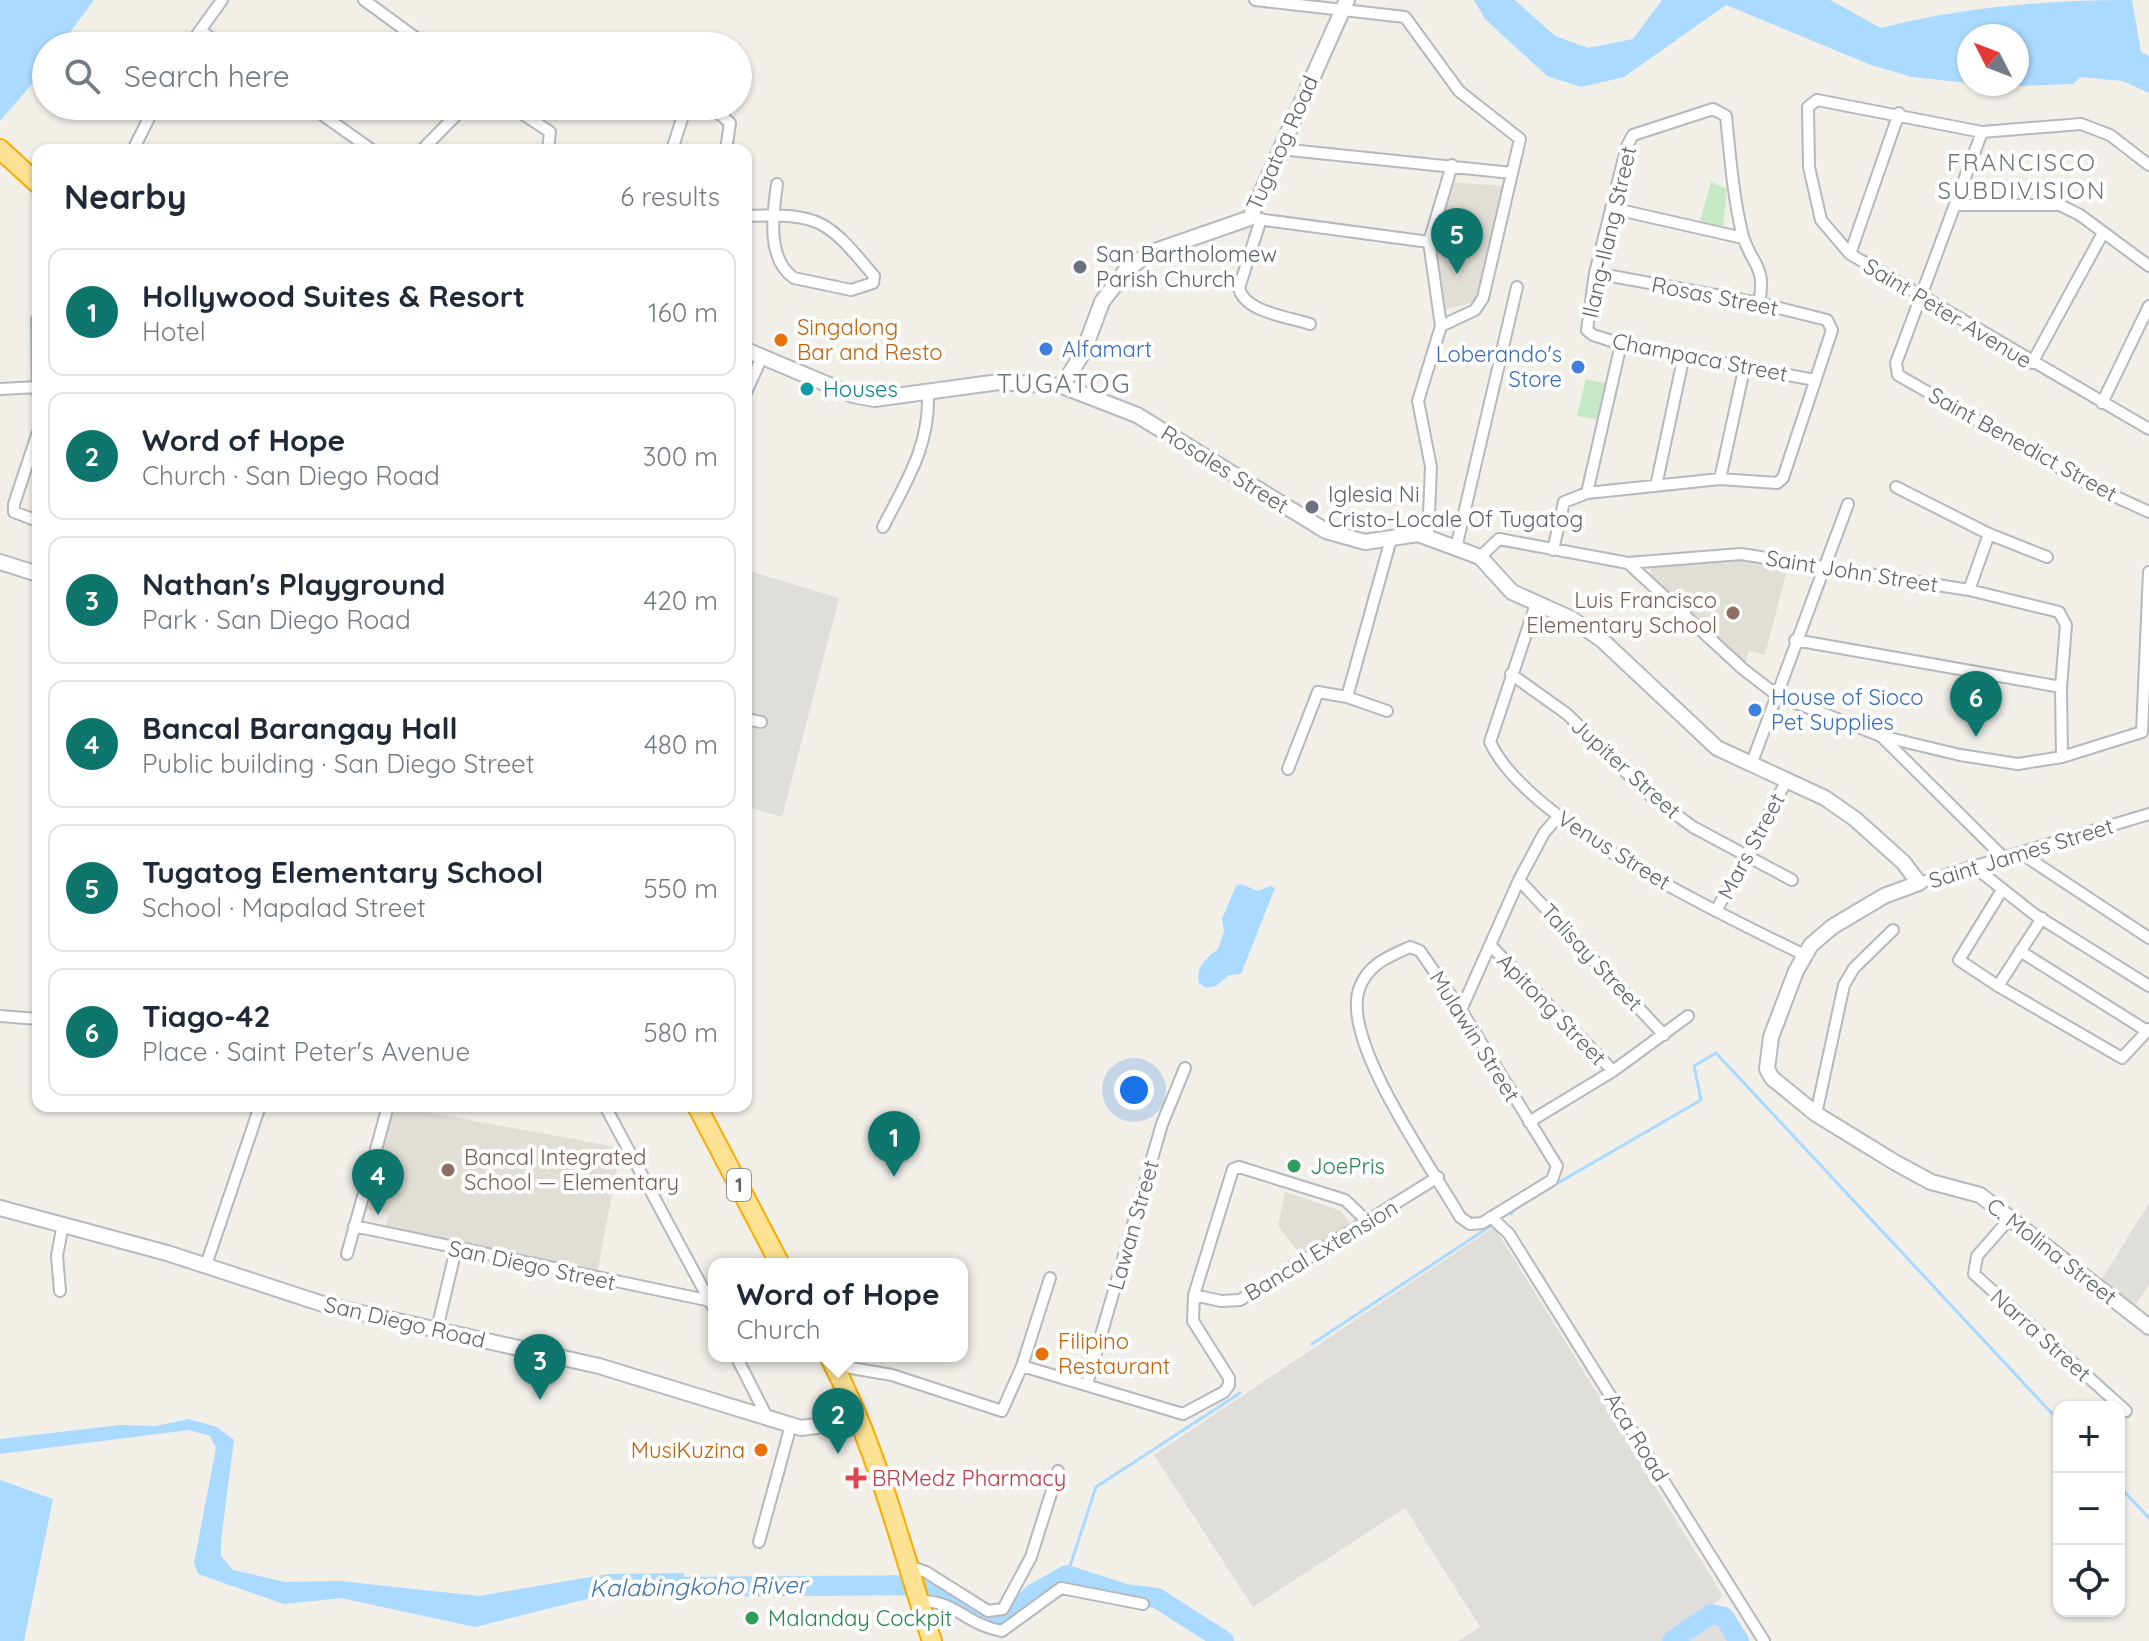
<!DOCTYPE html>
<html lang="en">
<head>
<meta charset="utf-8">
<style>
	:root { --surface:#fff; --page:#f6f6f7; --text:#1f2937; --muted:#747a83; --line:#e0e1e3; --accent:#0f766e }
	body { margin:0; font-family:Quicksand,sans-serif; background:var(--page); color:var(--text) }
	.controls { position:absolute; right:24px; bottom:24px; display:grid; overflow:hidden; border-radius:16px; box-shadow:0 2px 6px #0004 }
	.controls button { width:72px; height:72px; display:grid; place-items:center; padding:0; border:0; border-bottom:2px solid var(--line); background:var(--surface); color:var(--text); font:40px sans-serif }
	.compass { position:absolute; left:1957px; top:24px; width:72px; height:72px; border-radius:50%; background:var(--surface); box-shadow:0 2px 6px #0004; rotate:312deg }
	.you { position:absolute; left:1134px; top:1090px; width:28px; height:28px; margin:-20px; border:6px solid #fff; border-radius:50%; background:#1a73e8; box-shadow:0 0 0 12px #1a73e833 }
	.badge { display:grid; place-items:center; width:52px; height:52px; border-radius:50%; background:var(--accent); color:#fff; font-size:26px; font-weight:700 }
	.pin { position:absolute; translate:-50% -66px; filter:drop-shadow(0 2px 4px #0008) }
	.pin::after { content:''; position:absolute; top:42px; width:28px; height:24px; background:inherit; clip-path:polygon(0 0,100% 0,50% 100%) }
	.popup { position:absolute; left:708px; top:1258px; width:260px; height:104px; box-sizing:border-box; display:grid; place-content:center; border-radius:16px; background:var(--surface); filter:drop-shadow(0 2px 6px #0005); font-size:26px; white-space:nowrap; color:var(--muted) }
	.popup b { font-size:30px; color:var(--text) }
	.popup::after { content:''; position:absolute; left:50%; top:100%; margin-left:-16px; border:16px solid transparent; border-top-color:var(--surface) }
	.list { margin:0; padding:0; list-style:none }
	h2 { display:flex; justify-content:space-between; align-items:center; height:104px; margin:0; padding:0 32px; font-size:34px }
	h2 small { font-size:26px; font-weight:400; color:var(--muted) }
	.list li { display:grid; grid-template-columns:52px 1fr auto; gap:24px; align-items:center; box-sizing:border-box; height:128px; margin:0 16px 16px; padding:0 16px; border:2px solid var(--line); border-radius:16px }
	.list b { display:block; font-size:30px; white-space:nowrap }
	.list p { margin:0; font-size:26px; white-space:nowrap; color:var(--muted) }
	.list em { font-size:26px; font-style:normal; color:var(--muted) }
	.icon { flex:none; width:44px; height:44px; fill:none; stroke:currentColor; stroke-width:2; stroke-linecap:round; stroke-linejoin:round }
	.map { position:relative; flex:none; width:2149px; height:1641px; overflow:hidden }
	.search { position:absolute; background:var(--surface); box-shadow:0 2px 6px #0004; left:32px; top:32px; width:720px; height:88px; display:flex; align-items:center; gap:20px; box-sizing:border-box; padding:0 28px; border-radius:44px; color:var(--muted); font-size:30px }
	.panel { position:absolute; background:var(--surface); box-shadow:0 2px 6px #0004; left:32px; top:144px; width:720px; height:968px; border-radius:16px }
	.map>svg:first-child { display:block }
	.industrial { fill:#e0deda }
	.education { fill:#e1ded6 }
	.green { fill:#c5e8c5 }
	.water { fill:#aadaff }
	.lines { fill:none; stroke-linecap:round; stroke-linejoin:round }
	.stream { stroke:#aadaff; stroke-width:3 }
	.river { stroke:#aadaff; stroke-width:20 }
	.street-casing { stroke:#b5b8bc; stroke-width:14 }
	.secondary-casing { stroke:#b6babf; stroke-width:18 }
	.highway-casing { stroke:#f9ab00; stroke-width:22 }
	.street { stroke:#fff; stroke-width:10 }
	.secondary { stroke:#fff; stroke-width:14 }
	.highway { stroke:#fde293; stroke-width:18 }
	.worship-dot { fill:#6b7280; stroke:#fff; stroke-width:3 }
	.food-dot { fill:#e8710a; stroke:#fff; stroke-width:3 }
	.shop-dot { fill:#3f7fe0; stroke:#fff; stroke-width:3 }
	.culture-dot { fill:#0f9aa8; stroke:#fff; stroke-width:3 }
	.education-dot { fill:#8d6e63; stroke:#fff; stroke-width:3 }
	.leisure-dot { fill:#2e9e5b; stroke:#fff; stroke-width:3 }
	.health-dot { fill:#e0444e; stroke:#fff; stroke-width:3 }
	.labels { text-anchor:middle; stroke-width:8; stroke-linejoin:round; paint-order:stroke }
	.shield { fill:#fff; stroke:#8f9295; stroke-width:2 }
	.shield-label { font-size:20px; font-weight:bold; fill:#5f6368 }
	.street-label { font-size:22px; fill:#5f6368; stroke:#fff }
	.worship-label { font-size:22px; fill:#5b616d; stroke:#fff; text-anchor:start }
	.food-label { font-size:22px; fill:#c56008; stroke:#fff; text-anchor:start }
	.shop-label { font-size:22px; fill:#366cbe; stroke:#fff; text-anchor:start }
	.culture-label { font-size:22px; fill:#0d838f; stroke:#fff; text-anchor:start }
	.education-label { font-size:22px; fill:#785e54; stroke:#fff; text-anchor:end }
	.leisure-label { font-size:22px; fill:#27864d; stroke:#fff; text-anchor:start }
	.health-label { font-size:22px; fill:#be3a42; stroke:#fff; text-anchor:start }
	.neighbourhood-label { font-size:24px; letter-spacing:2px; fill:#70757a; stroke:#fff }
	.water-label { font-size:24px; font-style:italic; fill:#4174aa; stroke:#fff }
	.quarter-label { font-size:26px; letter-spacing:2px; fill:#70757a; stroke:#fff }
</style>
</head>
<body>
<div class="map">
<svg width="2149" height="1641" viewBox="0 0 2149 1641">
	<rect width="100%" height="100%" fill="#f1efe8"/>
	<path class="industrial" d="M 746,570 L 839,598 L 782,817 L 746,806 Z
		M 2149,1203 L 2149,1284 L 2134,1307 L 2100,1282 Z
		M 1494,1227 L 1723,1596 L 1666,1641 L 1458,1641 L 1480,1627 L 1405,1508 L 1253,1607 L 1154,1455 Z
		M 1713,1618 L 1722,1621 L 1735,1641 L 1685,1641 Z"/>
	<path class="education" d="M 1448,182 L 1503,186 L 1475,302 L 1435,312 L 1429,246 Z
		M 1730,559 L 1788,566 L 1765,655 L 1749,651 L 1745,664 L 1649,576 L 1653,562 Z
		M 394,1106 L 621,1148 L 597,1273 L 384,1231 L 389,1214 L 366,1209 Z
		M 1285,1192 L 1341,1211 L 1352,1227 L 1302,1257 L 1278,1226 Z"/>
	<path class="green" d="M 1711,182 L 1727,189 L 1723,226 L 1700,221 Z
		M 1586,379 L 1612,385 L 1601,420 L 1577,416 Z"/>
	<path class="water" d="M 0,0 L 94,0 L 60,46 L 46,46 L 44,70 L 0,121 Z
		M 1474,0 L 1515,0 L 1555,36 L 1588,48 L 1633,39 L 1662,0 L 1830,0 L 1881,28 C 1964,7 2047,0 2132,0 L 2141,52 L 2149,56 L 2149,93 L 2123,81 L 2080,77 L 2073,84 L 1988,87 L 1975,84 L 2017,84 L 2017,36 L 1969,36 L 1969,83 L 1912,77 L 1871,65 L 1726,5 L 1624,77 L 1581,87 L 1547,76 L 1485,19 Z
		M 1241,884 L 1258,891 L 1270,886 L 1275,888 L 1241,974 L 1229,975 L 1216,986 L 1206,988 L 1199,983 C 1195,966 1209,956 1218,949 L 1224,931 L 1222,919 L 1236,886 Z
		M 188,1419 L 217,1427 L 234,1440 L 221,1541 L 221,1556 L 233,1570 L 285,1582 L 340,1581 L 479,1596 L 609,1574 L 684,1573 L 682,1596 L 607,1594 L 475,1627 L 341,1598 L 284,1604 L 198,1574 L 194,1563 L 216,1448 L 210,1436 L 189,1430 L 0,1454 L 0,1439 L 120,1425 L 156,1426 Z
		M 0,1480 L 53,1499 L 24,1641 L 0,1641 Z"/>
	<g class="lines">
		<path class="stream" d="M 1532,1198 L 1701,1100 L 1694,1066 L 1716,1053 L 2059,1421
			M 1511,1214 L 1516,1204
			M 1312,1344 L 1492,1225
			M 2119,1486 L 2149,1518
			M 1067,1575 L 1096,1487 L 1240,1393"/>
		<path class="river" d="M 656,1587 L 937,1585 L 973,1610 L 1006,1622 L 1033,1594 L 1067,1575 L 1125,1594 L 1157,1598 L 1224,1641
			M 1672,1641 L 1711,1614 L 1724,1617 L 1739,1641"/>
		<g class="street-casing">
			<path id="street" d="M 364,0 L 427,46
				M 1255,0 L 1405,17 L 1459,91 L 1520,139 L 1483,298 L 1475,310 L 1441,326 L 1418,401 L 1431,467 L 1428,537
				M 201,31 L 222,46
				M 189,46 L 222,0
				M 173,106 L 195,112
				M 310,106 L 372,150
				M 511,106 L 550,132 L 548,150
				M 710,106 L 730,123 L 726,150
				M 1982,132 L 1896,363 L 1898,375 L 2088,484 L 2149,512
				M 1280,149 L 1512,173
				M 133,150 L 155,106
				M 422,150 L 465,106
				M 672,150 L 686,106
				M 2149,165 L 2110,135 L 2081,124 L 1982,132 L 1817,100 L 1808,107 L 1809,167 L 1821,220 L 1850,254 L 2149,429
				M 1955,205 L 2060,205 L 2080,215 L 2149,266
				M 1611,208 L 1743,238
				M 746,216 C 821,213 827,220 874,276 L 873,283 L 851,290 L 794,278 C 766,259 773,213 777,184
				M 1250,218 L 1429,242
				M 1261,219 L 1239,288 C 1244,312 1289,317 1310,324
				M 1850,254 L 1899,113
				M 1759,303 C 1767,264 1751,266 1742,233 C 1733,195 1730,155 1726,116 L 1713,109 L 1633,135 L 1627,146 L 1595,273 L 1587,330 L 1593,335 L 1621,344 L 1815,380
				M 37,320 L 38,394
				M 1441,326 L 1429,242 L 1452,165
				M 2032,363 L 2103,233
				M 0,389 L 38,387
				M 746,392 L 762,357
				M 2102,403 L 2149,306
				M 38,432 L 14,504 L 14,512 L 38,521
				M 1720,479 L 1745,365
				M 1656,486 L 1684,355
				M 1896,487 L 1989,534 L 2047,557
				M 1587,493 L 1621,344
				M 883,527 C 907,480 930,446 928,392
				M 1456,548 L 1517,287
				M 1553,550 L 1564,502 L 1587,493 L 1720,479 L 1777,483 L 1783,478 L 1832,330 L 1827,320 L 1759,303 L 1595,273
				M 1480,557 L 1499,539 L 1628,563 L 1743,669 L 1778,696 L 1881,736 L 1960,755 L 2018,764 L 2062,757 L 2142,732
				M 1628,563 L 1741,554 L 1969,590 L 2059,612 L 2066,625 L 2061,687 L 2062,757
				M 1969,590 L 1989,534
				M 1536,604 L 1490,742 C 1527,823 1722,914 1804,955
				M 1795,640 L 2061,687
				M 1511,674 L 1567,714 L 1647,793 L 1693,827 L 1792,880
				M 1347,697 L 1391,539
				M 746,719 L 761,722
				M 2142,732 L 2149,572
				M 1882,737 L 2003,857
				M 1751,765 L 1848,504
				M 1288,769 L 1318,692 L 1347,697 L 1387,711
				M 2022,854 L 2149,938
				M 1972,865 L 2034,914 L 2149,986
				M 1519,880 L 1664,1035
				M 1919,883 L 2149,814
				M 1716,911 L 1787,780
				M 2042,918 L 1998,986 L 2122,1058 L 2149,1029
				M 1410,947 L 1420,951 L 1461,1010 L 1557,1166 L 1552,1180 L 1482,1223 L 1470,1224 L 1460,1217 C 1433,1169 1341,1042 1359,989 C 1368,964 1388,957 1410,947 Z
				M 1492,947 L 1613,1071
				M 2020,951 L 2147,1031
				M 1998,986 L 1959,960 L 2002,890
				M 1461,1010 L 1519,880 L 1544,833 L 1558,817
				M 0,1016 L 38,1019
				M 605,1106 L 714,1309
				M 1816,1114 L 1844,985 L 1854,968 L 1893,930
				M 1529,1122 L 1613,1071 L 1688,1016
				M 2012,1216 L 1977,1256 L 1974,1274 L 2126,1411
				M 1491,1217 L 1509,1234 L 1764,1641
				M 354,1226 L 711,1301
				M 347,1254 L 388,1106
				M 206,1265 L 260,1106
				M 60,1291 L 57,1256 L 63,1224
				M 1194,1295 L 1221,1301 L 1240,1300 L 1438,1177
				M 437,1329 L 456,1249
				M 736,1356 L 768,1419
				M 834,1365 L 892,1375 L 1002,1411 L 1022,1366 L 1050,1278
				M 1022,1366 L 1183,1414 L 1224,1392 L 1229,1385 L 1229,1378 L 1193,1321 L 1194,1295 L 1233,1169 L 1239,1167 L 1345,1200 L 1369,1223
				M 1087,1384 L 1162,1124 L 1185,1068
				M 759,1542 L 791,1425
				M 908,1566 L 926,1572 L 988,1611 L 1003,1609 L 1031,1557 L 1058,1471
				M 919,1601 C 956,1600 966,1625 1002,1631 L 1061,1588 L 1143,1604"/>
		</g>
		<g class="secondary-casing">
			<path id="secondary" d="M 746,350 L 853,395 L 874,399 L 999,382 L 1062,386 L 1137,415 L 1326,531 L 1365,542 L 1418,534 L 1480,557 L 1512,592 L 1572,619 L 1602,640 L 1717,748 L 1825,798 L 1855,819 L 1903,862 L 1919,883 L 1884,896 L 1832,927 L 1811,945 L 1796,971 L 1771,1037 L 1767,1069 L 1772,1078 L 1816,1114 L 1896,1163 L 1931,1182 L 1980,1195 L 2149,1327
				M 1062,386 L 1083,353 L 1102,302 L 1126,270 L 1152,252 L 1250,218 L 1347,0
				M 0,562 L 38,574
				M 0,1208 L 167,1253 L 326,1305 L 599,1366 L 801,1428 L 832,1424 L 857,1415"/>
		</g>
		<g class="highway-casing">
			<path id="highway" d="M 0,149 L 38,184
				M 697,1106 L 780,1264
				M 829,1356 C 877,1446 900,1545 932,1641"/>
		</g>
		<use href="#street" class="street"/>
		<use href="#secondary" class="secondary"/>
		<use href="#highway" class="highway"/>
	</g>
	<g class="worship-dot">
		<circle cx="1080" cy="267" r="8"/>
		<circle cx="1312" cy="507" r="8"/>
	</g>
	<g class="food-dot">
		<circle cx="781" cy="340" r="8"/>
		<circle cx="1042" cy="1354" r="8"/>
		<circle cx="761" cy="1450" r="8"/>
	</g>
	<g class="shop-dot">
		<circle cx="1046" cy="349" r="8"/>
		<circle cx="1578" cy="367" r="8"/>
		<circle cx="1755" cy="710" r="8"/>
	</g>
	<circle class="culture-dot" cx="807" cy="389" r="8"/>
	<g class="education-dot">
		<circle cx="1733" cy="613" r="8"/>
		<circle cx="448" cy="1170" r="8"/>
	</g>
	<g class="leisure-dot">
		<circle cx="1294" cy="1166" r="8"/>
		<circle cx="752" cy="1618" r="8"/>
	</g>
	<path class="health-dot" d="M852 1466h8v8h8v8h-8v8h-8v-8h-8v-8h8z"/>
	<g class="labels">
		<rect class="shield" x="727" y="1169" width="24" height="32" rx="6"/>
		<g class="shield-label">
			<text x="739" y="1192">1</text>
		</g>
		<g class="street-label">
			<text transform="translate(1282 143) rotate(-66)" y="8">Tugatog Road</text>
			<text transform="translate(1609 232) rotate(-77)" y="8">Ilang-Ilang Street</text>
			<text transform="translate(1715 296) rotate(11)" y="8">Rosas Street</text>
			<text transform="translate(1948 313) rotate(31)" y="8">Saint Peter Avenue</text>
			<text transform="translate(1700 357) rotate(11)" y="8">Champaca Street</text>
			<text transform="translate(2023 444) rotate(29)" y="8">Saint Benedict Street</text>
			<text transform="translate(1225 469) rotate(32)" y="8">Rosales Street</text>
			<text transform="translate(1852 571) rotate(9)" y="8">Saint John Street</text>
			<text transform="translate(1626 768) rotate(42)" y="8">Jupiter Street</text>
			<text transform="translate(1751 846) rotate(-62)" y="8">Mars Street</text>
			<text transform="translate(1614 850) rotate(32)" y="8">Venus Street</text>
			<text transform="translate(2021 853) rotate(-17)" y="8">Saint James Street</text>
			<text transform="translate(1592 957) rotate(47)" y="8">Talisay Street</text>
			<text transform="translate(1552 1009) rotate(46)" y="8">Apitong Street</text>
			<text transform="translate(1475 1036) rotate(58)" y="8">Mulawin Street</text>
			<text transform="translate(1133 1225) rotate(-74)" y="8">Lawan Street</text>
			<text transform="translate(1321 1250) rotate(-31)" y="8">Bancal Extension</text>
			<text transform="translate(2052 1251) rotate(38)" y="8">C. Molina Street</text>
			<text transform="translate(532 1265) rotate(12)" y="8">San Diego Street</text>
			<text transform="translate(405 1322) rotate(13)" y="8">San Diego Road</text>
			<text transform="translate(2041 1335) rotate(42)" y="8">Narra Street</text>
			<text transform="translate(1637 1437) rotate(58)" y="8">Aca Road</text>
		</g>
		<g class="worship-label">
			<text x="1096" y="262">San Bartholomew<tspan x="1096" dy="25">Parish Church</tspan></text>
			<text x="1328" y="502">Iglesia Ni<tspan x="1328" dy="25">Cristo-Locale Of Tugatog</tspan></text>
		</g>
		<g class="food-label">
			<text x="797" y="335">Singalong<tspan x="797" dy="25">Bar and Resto</tspan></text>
			<text x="1058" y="1349">Filipino<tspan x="1058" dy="25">Restaurant</tspan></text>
			<text x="745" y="1458" text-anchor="end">MusiKuzina</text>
		</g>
		<g class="shop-label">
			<text x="1062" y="357">Alfamart</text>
			<text x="1562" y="362" text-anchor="end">Loberando's<tspan x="1562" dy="25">Store</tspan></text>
			<text x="1771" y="705">House of Sioco<tspan x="1771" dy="25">Pet Supplies</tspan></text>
		</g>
		<g class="culture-label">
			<text x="823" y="397">Houses</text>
		</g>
		<g class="education-label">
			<text x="1717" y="608">Luis Francisco<tspan x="1717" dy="25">Elementary School</tspan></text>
			<text x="464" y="1165" text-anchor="start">Bancal Integrated<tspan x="464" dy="25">School — Elementary</tspan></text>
		</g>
		<g class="leisure-label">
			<text x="1310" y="1174">JoePris</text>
			<text x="768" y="1626">Malanday Cockpit</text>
		</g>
		<g class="health-label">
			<text x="872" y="1486">BRMedz Pharmacy</text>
		</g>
		<g class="neighbourhood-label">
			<text x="2022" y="171">FRANCISCO<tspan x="2022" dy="28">SUBDIVISION</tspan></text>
		</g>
		<g class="water-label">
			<text transform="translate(698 1587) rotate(-1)" y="8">Kalabingkoho River</text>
		</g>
		<g class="quarter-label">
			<text x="1064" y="393">TUGATOG</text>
		</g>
	</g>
</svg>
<div class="controls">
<button>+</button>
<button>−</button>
<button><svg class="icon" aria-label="locate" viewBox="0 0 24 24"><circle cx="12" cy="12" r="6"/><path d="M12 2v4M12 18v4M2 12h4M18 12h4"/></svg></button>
</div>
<svg class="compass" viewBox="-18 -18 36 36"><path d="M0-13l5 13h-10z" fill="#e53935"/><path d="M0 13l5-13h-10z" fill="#747a83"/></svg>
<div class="you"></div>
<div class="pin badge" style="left:894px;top:1177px">1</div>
<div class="pin badge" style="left:838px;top:1454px">2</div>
<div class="popup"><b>Word of Hope</b>Church</div>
<div class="pin badge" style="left:540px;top:1400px">3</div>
<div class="pin badge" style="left:378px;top:1215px">4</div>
<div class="pin badge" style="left:1457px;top:274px">5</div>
<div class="pin badge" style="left:1976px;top:737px">6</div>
<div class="search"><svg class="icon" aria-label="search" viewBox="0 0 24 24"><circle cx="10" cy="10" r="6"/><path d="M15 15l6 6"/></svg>Search here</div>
<section class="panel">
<h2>Nearby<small>6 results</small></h2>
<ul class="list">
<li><span class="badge">1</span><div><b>Hollywood Suites &amp; Resort</b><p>Hotel</p></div><em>160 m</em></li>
<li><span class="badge">2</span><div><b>Word of Hope</b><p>Church · San Diego Road</p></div><em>300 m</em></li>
<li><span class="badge">3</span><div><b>Nathan's Playground</b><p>Park · San Diego Road</p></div><em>420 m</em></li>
<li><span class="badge">4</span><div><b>Bancal Barangay Hall</b><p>Public building · San Diego Street</p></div><em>480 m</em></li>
<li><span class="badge">5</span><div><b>Tugatog Elementary School</b><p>School · Mapalad Street</p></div><em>550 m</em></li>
<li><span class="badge">6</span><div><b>Tiago-42</b><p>Place · Saint Peter's Avenue</p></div><em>580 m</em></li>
</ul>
</section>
</div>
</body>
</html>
